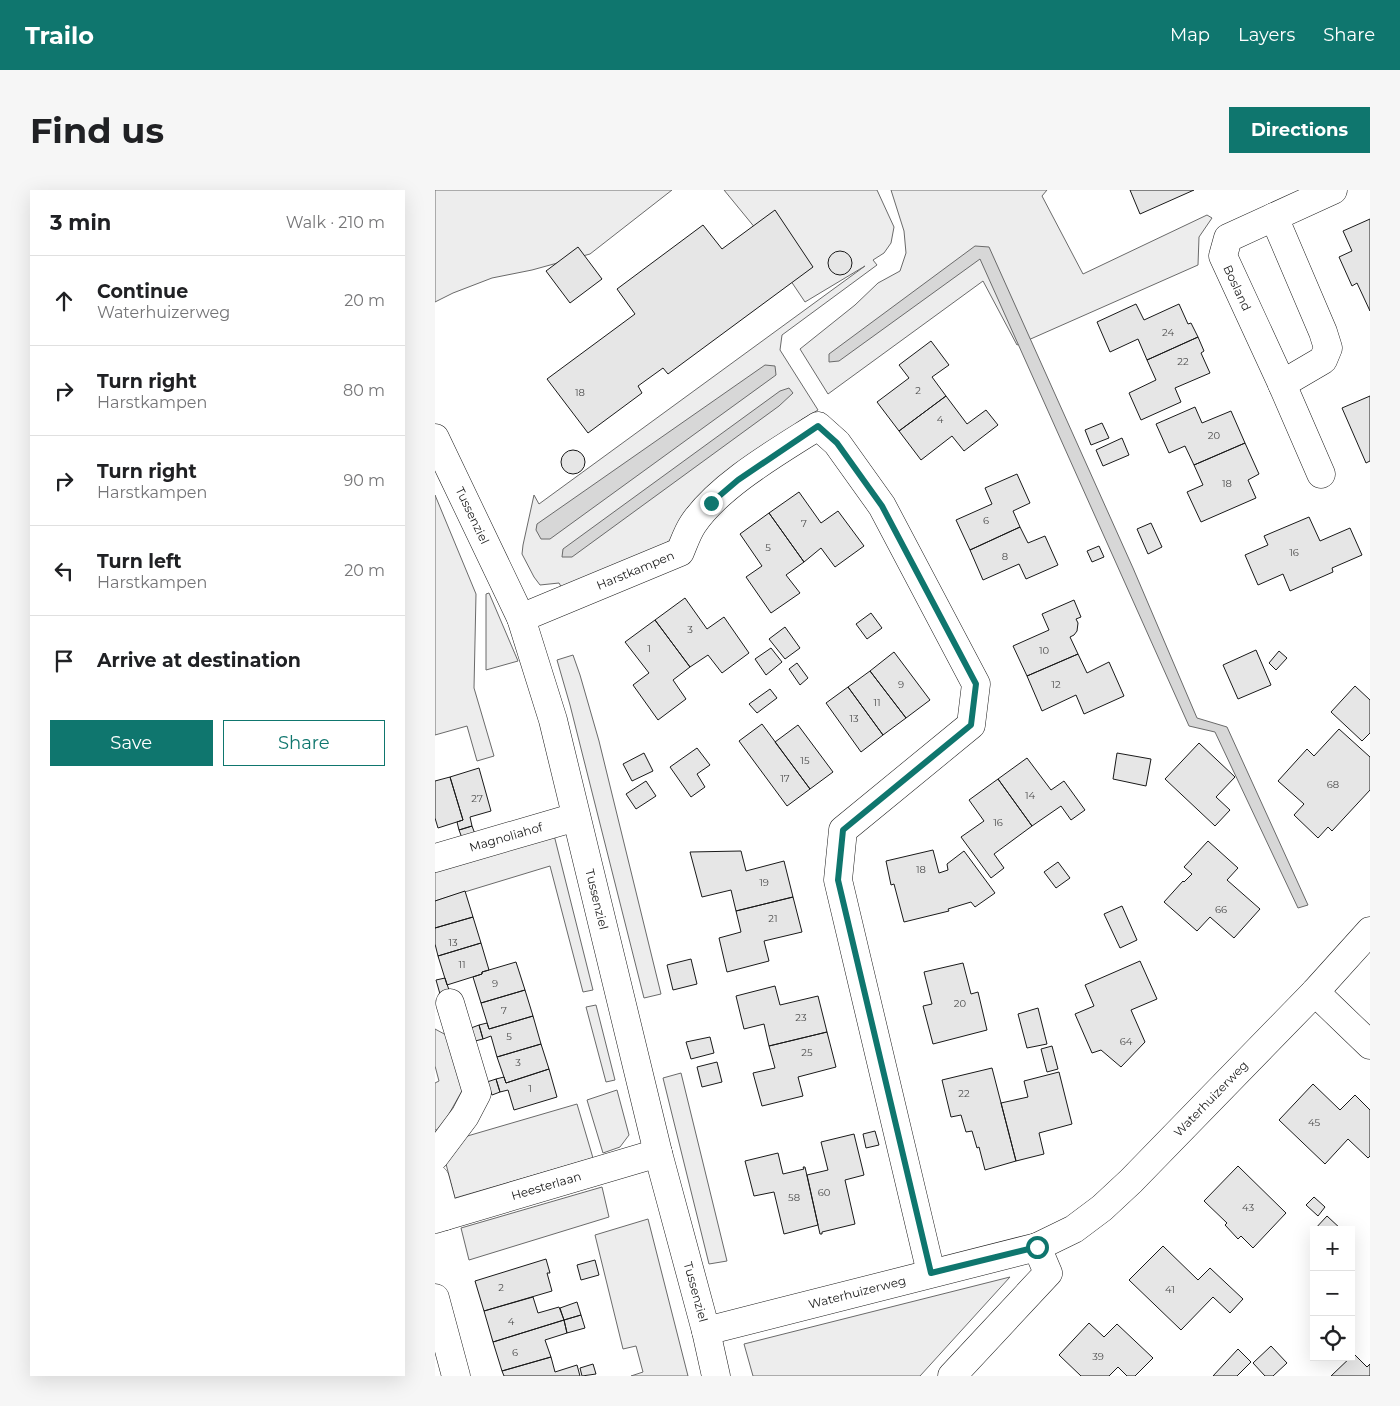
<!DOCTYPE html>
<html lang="en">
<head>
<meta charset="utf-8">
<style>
	:root { --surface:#fff; --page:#f6f6f6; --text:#202124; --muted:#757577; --line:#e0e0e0; --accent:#0f766e }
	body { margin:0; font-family:Montserrat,sans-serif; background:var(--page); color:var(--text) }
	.controls { position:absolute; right:15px; bottom:15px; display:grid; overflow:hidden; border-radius:0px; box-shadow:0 5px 20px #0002 }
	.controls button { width:45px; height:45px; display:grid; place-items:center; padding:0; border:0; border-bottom:1px solid var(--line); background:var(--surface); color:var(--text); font:25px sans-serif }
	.stop { position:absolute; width:15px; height:15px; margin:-11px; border:4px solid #0f766e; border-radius:50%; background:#fff }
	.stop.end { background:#0f766e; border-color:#fff; box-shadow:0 1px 5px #0008 }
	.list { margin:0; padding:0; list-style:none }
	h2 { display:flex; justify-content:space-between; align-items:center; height:65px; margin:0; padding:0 20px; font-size:21px }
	h2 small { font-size:16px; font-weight:400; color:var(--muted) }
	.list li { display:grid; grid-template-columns:32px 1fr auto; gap:15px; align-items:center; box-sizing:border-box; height:90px; padding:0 20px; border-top:1px solid var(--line) }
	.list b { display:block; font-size:19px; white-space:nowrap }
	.list p { margin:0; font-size:16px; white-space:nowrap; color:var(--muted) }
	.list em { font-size:16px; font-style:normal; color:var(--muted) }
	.actions { display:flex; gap:10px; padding:15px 20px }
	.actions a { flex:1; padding:11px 0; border:1px solid var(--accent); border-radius:0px; text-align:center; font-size:18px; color:var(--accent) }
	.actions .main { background:var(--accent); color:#fff }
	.icon { flex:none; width:28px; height:28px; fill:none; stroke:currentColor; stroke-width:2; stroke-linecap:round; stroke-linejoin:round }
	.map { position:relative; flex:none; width:935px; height:1186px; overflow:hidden; border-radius:0px }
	header { display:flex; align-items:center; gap:30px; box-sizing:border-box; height:70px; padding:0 25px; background:var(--accent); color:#fff }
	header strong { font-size:24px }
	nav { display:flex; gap:28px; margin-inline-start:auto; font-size:18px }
	.intro { display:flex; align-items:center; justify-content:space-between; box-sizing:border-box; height:120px; padding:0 30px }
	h1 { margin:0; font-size:35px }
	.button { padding:12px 22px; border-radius:0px; background:var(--accent); color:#fff; font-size:18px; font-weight:700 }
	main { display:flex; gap:30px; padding:0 30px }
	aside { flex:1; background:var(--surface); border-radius:0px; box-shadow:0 5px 20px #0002 }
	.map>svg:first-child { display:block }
	.built { fill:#ededed; stroke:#6a6a6a }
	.water { fill:#d7d7d7; stroke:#6a6a6a }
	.building { fill:#e6e6e6; stroke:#1a1a1a }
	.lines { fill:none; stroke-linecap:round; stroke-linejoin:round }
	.minor-casing { stroke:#1a1a1a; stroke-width:29 }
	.tertiary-casing { stroke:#1a1a1a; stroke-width:29 }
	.minor { stroke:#fff; stroke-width:28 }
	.tertiary { stroke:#fff; stroke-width:28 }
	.route { stroke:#0f766e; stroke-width:6 }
	.labels { text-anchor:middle; stroke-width:4; stroke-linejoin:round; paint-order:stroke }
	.number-label { font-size:10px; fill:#4d4d4d }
	.street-label { font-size:12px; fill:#1a1a1a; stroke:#fff }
</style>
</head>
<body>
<header>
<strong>Trailo</strong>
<nav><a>Map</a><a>Layers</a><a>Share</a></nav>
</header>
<div class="intro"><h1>Find us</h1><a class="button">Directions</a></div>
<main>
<aside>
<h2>3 min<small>Walk · 210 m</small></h2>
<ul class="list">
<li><svg class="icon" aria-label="ahead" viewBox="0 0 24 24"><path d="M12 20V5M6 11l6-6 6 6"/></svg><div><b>Continue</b><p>Waterhuizerweg</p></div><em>20 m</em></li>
<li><svg class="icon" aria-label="right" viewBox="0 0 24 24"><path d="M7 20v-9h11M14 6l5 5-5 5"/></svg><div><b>Turn right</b><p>Harstkampen</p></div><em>80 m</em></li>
<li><svg class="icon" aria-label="right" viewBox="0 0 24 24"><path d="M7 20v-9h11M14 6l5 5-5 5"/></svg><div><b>Turn right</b><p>Harstkampen</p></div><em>90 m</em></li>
<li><svg class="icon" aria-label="left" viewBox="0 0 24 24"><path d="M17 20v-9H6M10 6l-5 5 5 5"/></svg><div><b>Turn left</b><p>Harstkampen</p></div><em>20 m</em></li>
<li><svg class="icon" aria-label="arrive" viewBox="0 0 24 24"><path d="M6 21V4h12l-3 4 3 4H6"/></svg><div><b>Arrive at destination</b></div></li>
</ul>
<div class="actions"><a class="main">Save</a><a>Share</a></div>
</aside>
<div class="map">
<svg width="935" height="1186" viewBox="0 0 935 1186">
	<rect width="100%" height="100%" fill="#fff"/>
	<path class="built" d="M 0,0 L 237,0 L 155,64 L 97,80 L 57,88 L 18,103 L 0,112 Z
		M 289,0 L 442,0 L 459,37 L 456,53 L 449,63 L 438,70 L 442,75 L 347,145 L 345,160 L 383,220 L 366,230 L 351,245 L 313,270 L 253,317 L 243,343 L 229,355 L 129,402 L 124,393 L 105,395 L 99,387 L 87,364 L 88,355 L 99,305 L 104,314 L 430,76 L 370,112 L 321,39 Z
		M 456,0 L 612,0 L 607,6 L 648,84 L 772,25 L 777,28 L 764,47 L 763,75 L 582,155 L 548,91 L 393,204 L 365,159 L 420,115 L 443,93 L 465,81 L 471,63 L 469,41 Z
		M 0,305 L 41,404 L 39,498 L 59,566 L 42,571 L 32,536 L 0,545 Z
		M 54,403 L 83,471 L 51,480 L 51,404 Z
		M 138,465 L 145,485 L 164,551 L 226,804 L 209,808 L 135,515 L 122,470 Z
		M 119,645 L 158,800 L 148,802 L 115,676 L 0,711 L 0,680 Z
		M 161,815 L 180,890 L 171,892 L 151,817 Z
		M 0,839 L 13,846 L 28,899 L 5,940 L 0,940 L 0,893 L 4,891 L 0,876 Z
		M 246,883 L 292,1071 L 274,1074 L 228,888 Z
		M 182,900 L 194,945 L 185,957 L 168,963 L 152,910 Z
		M 142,914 L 158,968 L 20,1008 L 11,974 L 29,947 Z
		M 167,997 L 174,1027 L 34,1070 L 26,1038 Z
		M 213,1029 L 253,1186 L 196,1186 L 208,1182 L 201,1156 L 188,1159 L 160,1045 Z
		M 575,1087 L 485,1186 L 318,1186 L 309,1154 Z"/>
	<path class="water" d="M 540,56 L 554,57 L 698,378 L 762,528 L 792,537 L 873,715 L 863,718 L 780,542 L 754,536 L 545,69 L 404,171 L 394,172 L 394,164 Z
		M 330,175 L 340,176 L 341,185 L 115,349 L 106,349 L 101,340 L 102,334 Z
		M 354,198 L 358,203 L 344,216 L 137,367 L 127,367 L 128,359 L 345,201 Z"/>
	<path class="building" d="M 695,0 L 759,0 L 705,24 Z
		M 340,20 L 378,77 L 233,184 L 228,178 L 203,196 L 207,203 L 153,243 L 112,189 L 200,124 L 182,99 L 268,35 L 287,59 Z
		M 935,29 L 935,121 L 922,93 L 917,96 L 904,67 L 917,61 L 908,41 Z
		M 143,57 L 167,89 L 135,113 L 111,81 Z
		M393 73a12 12 0 1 1 24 0a12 12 0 1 1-24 0Z
		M 701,114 L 709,130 L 744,114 L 753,134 L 756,133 L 763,147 L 712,170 L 703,149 L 675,162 L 662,132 Z
		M 763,147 L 769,161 L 766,163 L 775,183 L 740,198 L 746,212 L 706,230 L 694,203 L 721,190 L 712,170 Z
		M 496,151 L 514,175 L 497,187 L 511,206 L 464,241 L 442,212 L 474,188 L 464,175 Z
		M 511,206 L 532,234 L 551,220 L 563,235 L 529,261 L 517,246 L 486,270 L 464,241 Z
		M 935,206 L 935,271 L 931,273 L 907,218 Z
		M 760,217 L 767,233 L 796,221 L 810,253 L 759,275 L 750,256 L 734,263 L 721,234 Z
		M 667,233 L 674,248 L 656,255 L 650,240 Z
		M 687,248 L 694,265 L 668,276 L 661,260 Z
		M 810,253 L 824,284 L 813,290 L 821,308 L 766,332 L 752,302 L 768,295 L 759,275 Z
		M126 272a12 12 0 1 1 24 0a12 12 0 1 1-24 0Z
		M 582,284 L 595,313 L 578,321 L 585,337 L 535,360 L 521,330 L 557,314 L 550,298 Z
		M 364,302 L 386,333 L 403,321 L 429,356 L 400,377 L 386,358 L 369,372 L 334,323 Z
		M 334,323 L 369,372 L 351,385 L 365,403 L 336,423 L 311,387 L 327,376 L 305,344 Z
		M 874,327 L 885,351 L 915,338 L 927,365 L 897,378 L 898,382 L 855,401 L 848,384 L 823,395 L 810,365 L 833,355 L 829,346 Z
		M 716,333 L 727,357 L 713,364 L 702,339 Z
		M 585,337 L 593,353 L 610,346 L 623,375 L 591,389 L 584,374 L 548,390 L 535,360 Z
		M 664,356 L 669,367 L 657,372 L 652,361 Z
		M 250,408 L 272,439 L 289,427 L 314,463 L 287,483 L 273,465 L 255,477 L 220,430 Z
		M 639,410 L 646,427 L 641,429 L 643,433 L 642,441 L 639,445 L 635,447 L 643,464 L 592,486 L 578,456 L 614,440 L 607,424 Z
		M 436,423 L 447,438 L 432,449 L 421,434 Z
		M 220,430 L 255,477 L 238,490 L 251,509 L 223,530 L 198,495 L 214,483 L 190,452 Z
		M 350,437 L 365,458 L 350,469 L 334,449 Z
		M 336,458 L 347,472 L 331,485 L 320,469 Z
		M 821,460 L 836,495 L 803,509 L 788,475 Z
		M 844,461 L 852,468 L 841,480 L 834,473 Z
		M 459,462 L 495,510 L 471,528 L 435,481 Z
		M 643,464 L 652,483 L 674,472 L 689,506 L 649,524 L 641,505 L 607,521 L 592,486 Z
		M 362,473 L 373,488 L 365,495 L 354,479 Z
		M 435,481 L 471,528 L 448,545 L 413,497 Z
		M 920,496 L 935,510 L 935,543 L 927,551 L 896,522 Z
		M 413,497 L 448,545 L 426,562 L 391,513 Z
		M 335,499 L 342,508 L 322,523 L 314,514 Z
		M 327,534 L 375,599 L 352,616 L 304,551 Z
		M 363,535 L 398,582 L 375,599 L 340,552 Z
		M 904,539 L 935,567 L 935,600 L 897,641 L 893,637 L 883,648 L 859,625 L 869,614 L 843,591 L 872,559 L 879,566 Z
		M 764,553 L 800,587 L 781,607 L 795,620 L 780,636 L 730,589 Z
		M 262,558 L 275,575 L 262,584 L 270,597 L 256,607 L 235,577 Z
		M 209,563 L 218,581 L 197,591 L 188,574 Z
		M 682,563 L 716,569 L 711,596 L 678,589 Z
		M 592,568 L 616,600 L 629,591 L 650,620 L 636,630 L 626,616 L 597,636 L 563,589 Z
		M 44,578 L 56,621 L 35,627 L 37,636 L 24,640 L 22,632 L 28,630 L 15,587 Z
		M 15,587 L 28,630 L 3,638 L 0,628 L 0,591 Z
		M 563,589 L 597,636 L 559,664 L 569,678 L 556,688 L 526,647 L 549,631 L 534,610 Z
		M 211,591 L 221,606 L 201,619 L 191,604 Z
		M 37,636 L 40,644 L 27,648 L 24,640 Z
		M 773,651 L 803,678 L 792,690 L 825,719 L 799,748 L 775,727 L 762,741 L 729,712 L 748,691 L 749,692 L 757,684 L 749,677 Z
		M 498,660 L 504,683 L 513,680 L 512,674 L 529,661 L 560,703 L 540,717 L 536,712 L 513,719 L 514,721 L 469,732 L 459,694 L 456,695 L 451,671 Z
		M 306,661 L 311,681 L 349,671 L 358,707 L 301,721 L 296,700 L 267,707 L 255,662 Z
		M 623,672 L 635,688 L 621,698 L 609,682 Z
		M 30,701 L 38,727 L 0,738 L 0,711 Z
		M 358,707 L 367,742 L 329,751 L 334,771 L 292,782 L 284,748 L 306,742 L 301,721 Z
		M 687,716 L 702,750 L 685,758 L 669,724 Z
		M 38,727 L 46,753 L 3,766 L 0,754 L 0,738 Z
		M 46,753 L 54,780 L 47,782 L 47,784 L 12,795 L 3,766 Z
		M 256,769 L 262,794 L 238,800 L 232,775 Z
		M 705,771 L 722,809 L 696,820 L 710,852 L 686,877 L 666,860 L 657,863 L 640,824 L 659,816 L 650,795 Z
		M 81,772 L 90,800 L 46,813 L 38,787 L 47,784 L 47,782 L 54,780 Z
		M 528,773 L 536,804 L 543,802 L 552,840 L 498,854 L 488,816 L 497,814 L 489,782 Z
		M 10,788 L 14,800 L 5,804 L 1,790 Z
		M 340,796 L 345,815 L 383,806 L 392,842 L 334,856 L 329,834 L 309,839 L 301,806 Z
		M 90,800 L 98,826 L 54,839 L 46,813 Z
		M 603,818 L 612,854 L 592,858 L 583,824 Z
		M 98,826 L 106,854 L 62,867 L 56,846 L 48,849 L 44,835 L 52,833 L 54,839 Z
		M 44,835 L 48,849 L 40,851 L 36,838 Z
		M 392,842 L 401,877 L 363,887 L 368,906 L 327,916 L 318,883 L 340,878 L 334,856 Z
		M 275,847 L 279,863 L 256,869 L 251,852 Z
		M 106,854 L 114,879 L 71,893 L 62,867 Z
		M 617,856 L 623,879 L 612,882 L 606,859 Z
		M 282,872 L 287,892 L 267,897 L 262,877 Z
		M 557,878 L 581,971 L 550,980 L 544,957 L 542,958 L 537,941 L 531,942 L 526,925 L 516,927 L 507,890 Z
		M 114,879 L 122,907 L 79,920 L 73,900 L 65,902 L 61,889 L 69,887 L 71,893 Z
		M 624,882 L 637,934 L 604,943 L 609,964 L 581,971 L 566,913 L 593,907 L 589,891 Z
		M 61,889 L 65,902 L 57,905 L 52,892 Z
		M 878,894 L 905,920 L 920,905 L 935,920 L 935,966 L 933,968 L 913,949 L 890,974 L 844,930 Z
		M 440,941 L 444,955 L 431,958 L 428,944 Z
		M 419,944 L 429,985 L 410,990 L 420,1034 L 387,1042 L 387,1044 L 385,1044 L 372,985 L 393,980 L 386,952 Z
		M 343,963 L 348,984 L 369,979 L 368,977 L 370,977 L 383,1035 L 349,1044 L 339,1002 L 319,1006 L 310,971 Z
		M 803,976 L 851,1023 L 818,1058 L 806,1046 L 803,1049 L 790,1035 L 792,1033 L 769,1011 Z
		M 879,1007 L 890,1017 L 883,1026 L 871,1015 Z
		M 892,1026 L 907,1040 L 879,1040 Z
		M 728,1056 L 763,1090 L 775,1078 L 808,1109 L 795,1123 L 778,1107 L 746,1140 L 694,1090 Z
		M 111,1069 L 115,1083 L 112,1083 L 117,1101 L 49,1121 L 40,1091 Z
		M 160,1070 L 164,1085 L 146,1090 L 142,1075 Z
		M 98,1107 L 103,1123 L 124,1117 L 129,1130 L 58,1152 L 49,1121 Z
		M 142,1112 L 146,1125 L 129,1130 L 125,1118 Z
		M 146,1125 L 150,1138 L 132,1143 L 129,1130 Z
		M 129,1130 L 132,1143 L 110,1150 L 116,1167 L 67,1181 L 58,1152 Z
		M 654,1133 L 669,1147 L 682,1134 L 718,1168 L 700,1186 L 692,1186 L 683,1177 L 674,1186 L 646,1186 L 624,1165 Z
		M 836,1156 L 852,1173 L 838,1186 L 830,1186 L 818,1173 Z
		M 803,1159 L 816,1172 L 802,1186 L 778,1186 Z
		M 919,1164 L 932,1177 L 935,1174 L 935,1186 L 896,1186 Z
		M 116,1167 L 120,1182 L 142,1175 L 145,1186 L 69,1186 L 67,1181 Z
		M 158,1174 L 161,1184 L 147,1186 L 145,1178 Z"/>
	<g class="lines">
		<g class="minor-casing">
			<g id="minor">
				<path d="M 839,27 L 888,142 L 893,158 L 888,170 L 847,194"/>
				<path d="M 886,284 L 847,194 L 788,66 L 793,48 L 898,0"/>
				<path id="s1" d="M 86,428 L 245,362 C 249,353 252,343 258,334 C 284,295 344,261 383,236 L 402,253 L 447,316 L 541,494 L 536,535 L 408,640 L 403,690 L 496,1083"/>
				<path id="s2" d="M 0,668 L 141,627"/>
				<path d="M 880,802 L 935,855"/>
				<path d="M 0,966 L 30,926 L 42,903 L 15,813"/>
				<path d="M 0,989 L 10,1026"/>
				<path id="s3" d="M 0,1029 L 223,963"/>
				<path d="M 0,1108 L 21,1186"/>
				<path id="s4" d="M 271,1141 L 602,1057 L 639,1039 L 667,1018 L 696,991 L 880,802 L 935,741"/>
				<path d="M 517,1186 L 613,1083 L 602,1057"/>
			</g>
		</g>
		<g class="tertiary-casing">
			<g id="tertiary">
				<path id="s5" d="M 0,248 L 86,428 L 118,530 L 223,963 L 271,1141 L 281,1186"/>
			</g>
		</g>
		<use href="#minor" class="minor"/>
		<use href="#tertiary" class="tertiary"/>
	</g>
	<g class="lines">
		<path class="route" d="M 276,313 L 303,290 L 383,236 L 402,253 L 447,316 L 541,494 L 536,535 L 408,640 L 403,690 L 496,1083 L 602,1057"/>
	</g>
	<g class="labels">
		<g class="number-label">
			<text x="733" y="146">24</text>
			<text x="748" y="175">22</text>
			<text x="483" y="204">2</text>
			<text x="145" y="206">18</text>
			<text x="505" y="233">4</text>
			<text x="779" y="249">20</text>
			<text x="792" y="297">18</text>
			<text x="551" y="334">6</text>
			<text x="369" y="337">7</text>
			<text x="333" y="361">5</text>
			<text x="859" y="366">16</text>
			<text x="570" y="370">8</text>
			<text x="255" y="443">3</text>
			<text x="214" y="462">1</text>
			<text x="609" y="464">10</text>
			<text x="466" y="498">9</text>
			<text x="621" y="498">12</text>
			<text x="442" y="516">11</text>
			<text x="419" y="532">13</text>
			<text x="370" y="574">15</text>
			<text x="350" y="592">17</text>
			<text x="898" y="598">68</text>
			<text x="595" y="609">14</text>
			<text x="42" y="612">27</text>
			<text x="563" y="636">16</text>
			<text x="486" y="683">18</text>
			<text x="329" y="696">19</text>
			<text x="786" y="723">66</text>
			<text x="338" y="732">21</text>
			<text x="18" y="756">13</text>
			<text x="27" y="778">11</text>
			<text x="60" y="797">9</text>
			<text x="525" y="817">20</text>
			<text x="69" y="824">7</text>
			<text x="366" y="831">23</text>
			<text x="74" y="850">5</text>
			<text x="691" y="855">64</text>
			<text x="372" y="866">25</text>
			<text x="83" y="876">3</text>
			<text x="95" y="902">1</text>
			<text x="529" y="907">22</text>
			<text x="879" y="936">45</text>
			<text x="389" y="1006">60</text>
			<text x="359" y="1011">58</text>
			<text x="813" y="1021">43</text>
			<text x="66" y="1101">2</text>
			<text x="735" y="1103">41</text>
			<text x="76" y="1135">4</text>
			<text x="80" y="1166">6</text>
			<text x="663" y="1170">39</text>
		</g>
		<g class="street-label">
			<text transform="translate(802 98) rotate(65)" y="4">Bosland</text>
			<text dy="4" stroke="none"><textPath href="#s5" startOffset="86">Tussenziel</textPath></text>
			<text dy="4" stroke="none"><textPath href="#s1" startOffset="124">Harstkampen</textPath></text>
			<text dy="4" stroke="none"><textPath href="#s2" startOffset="74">Magnoliahof</textPath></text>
			<text dy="4" stroke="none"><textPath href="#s5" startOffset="491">Tussenziel</textPath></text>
			<text dy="4" stroke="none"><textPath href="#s4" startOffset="572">Waterhuizerweg</textPath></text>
			<text dy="4" stroke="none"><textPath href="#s3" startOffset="116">Heesterlaan</textPath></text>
			<text dy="4" stroke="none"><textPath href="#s5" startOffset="896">Tussenziel</textPath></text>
			<text dy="4" stroke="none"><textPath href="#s4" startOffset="156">Waterhuizerweg</textPath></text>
		</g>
	</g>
</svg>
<div class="controls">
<button>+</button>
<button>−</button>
<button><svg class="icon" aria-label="locate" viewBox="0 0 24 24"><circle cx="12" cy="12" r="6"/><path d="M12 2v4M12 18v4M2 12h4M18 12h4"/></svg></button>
</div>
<div class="stop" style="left:602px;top:1057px"></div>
<div class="stop end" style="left:276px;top:313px"></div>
</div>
</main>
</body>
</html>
